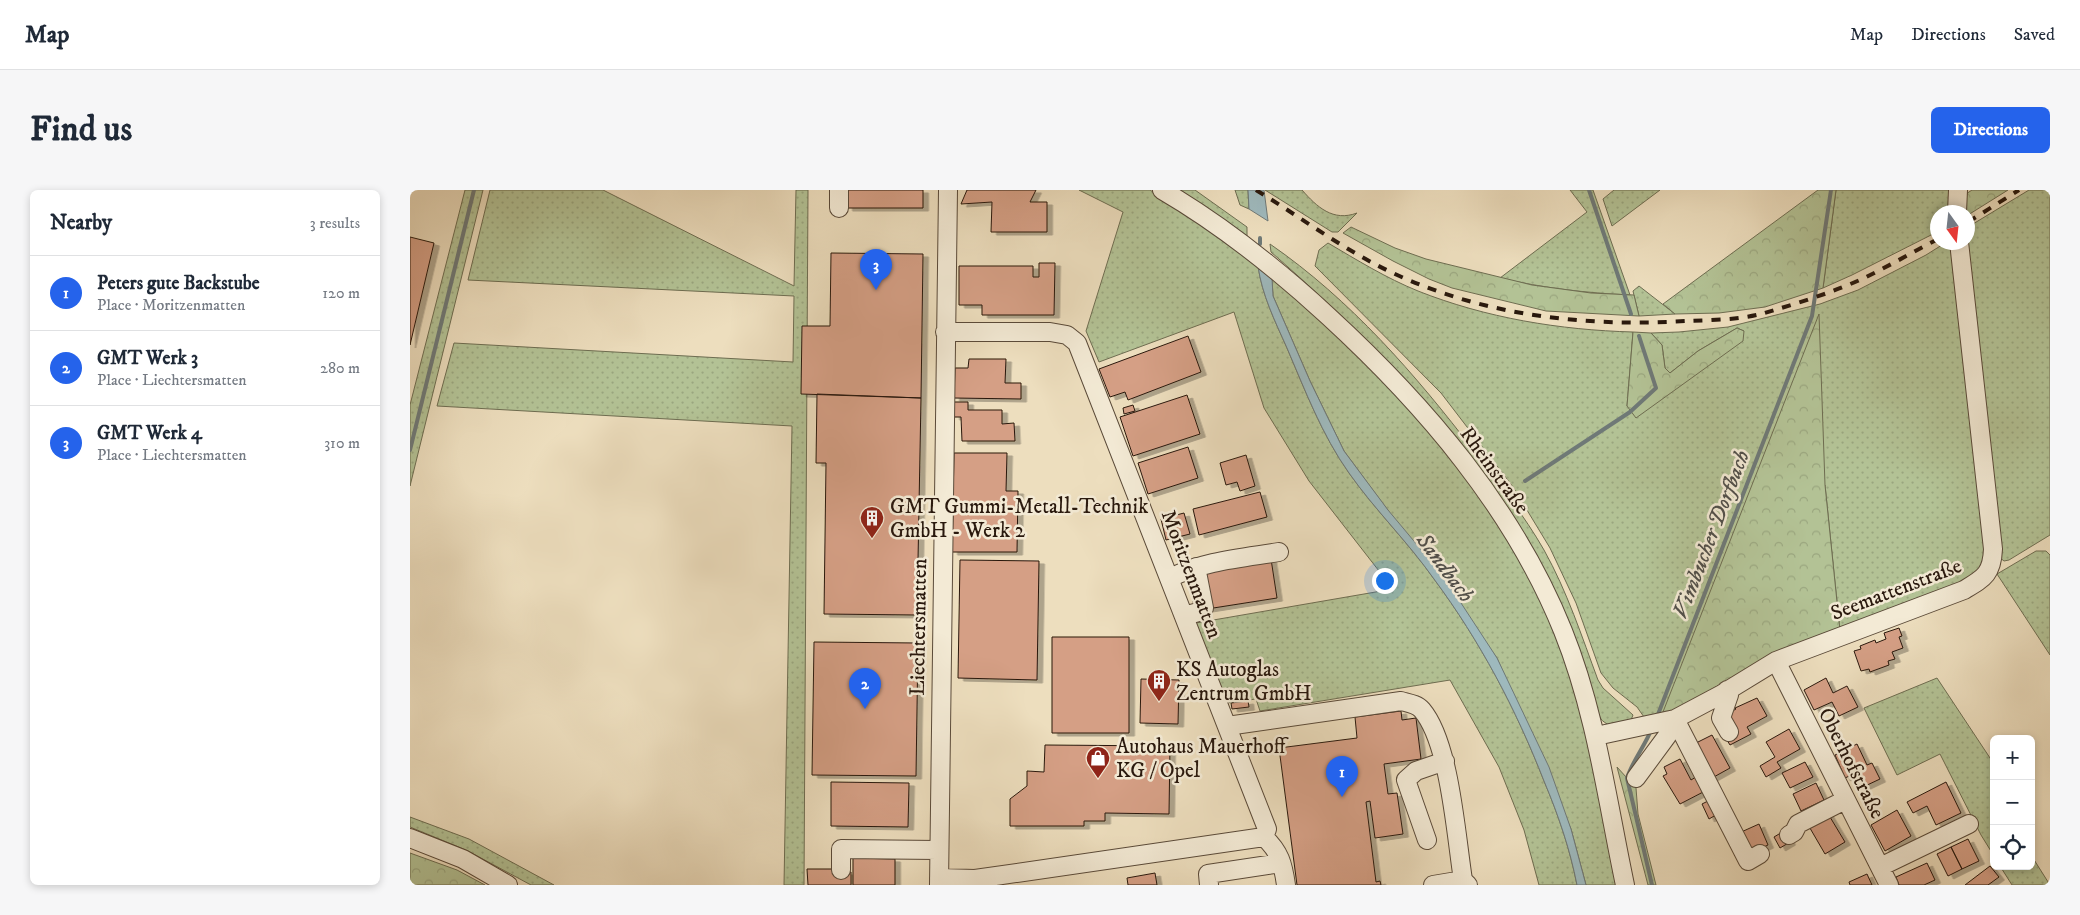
<!DOCTYPE html>
<html lang="en">
<head>
<meta charset="utf-8">
<style>
	:root { --surface:#fff; --page:#f6f6f7; --text:#1f2937; --muted:#747a83; --line:#e0e1e3; --accent:#2563eb }
	body { margin:0; font-family:"IM FELL DW Pica",serif; background:var(--page); color:var(--text) }
	.controls { position:absolute; right:15px; bottom:15px; display:grid; overflow:hidden; border-radius:8px; box-shadow:0 2px 8px #0003 }
	.controls button { width:45px; height:45px; display:grid; place-items:center; padding:0; border:0; border-bottom:1px solid var(--line); background:var(--surface); color:var(--text); font:25px sans-serif }
	.compass { position:absolute; left:1520px; top:15px; width:45px; height:45px; border-radius:50%; background:var(--surface); box-shadow:0 2px 8px #0003; rotate:165deg }
	.you { position:absolute; left:974px; top:390px; width:18px; height:18px; margin:-12px; border:4px solid #fff; border-radius:50%; background:#1a73e8; box-shadow:0 0 0 8px #1a73e833 }
	.badge { display:grid; place-items:center; width:32px; height:32px; border-radius:50%; background:var(--accent); color:#fff; font-size:16px; font-weight:700 }
	.pin { position:absolute; translate:-50% -41px; filter:drop-shadow(0 1px 2px #0008) }
	.pin::after { content:''; position:absolute; top:26px; width:18px; height:15px; background:inherit; clip-path:polygon(0 0,100% 0,50% 100%) }
	.list { margin:0; padding:0; list-style:none }
	h2 { display:flex; justify-content:space-between; align-items:center; height:65px; margin:0; padding:0 20px; font-size:21px }
	h2 small { font-size:16px; font-weight:400; color:var(--muted) }
	.list li { display:grid; grid-template-columns:32px 1fr auto; gap:15px; align-items:center; box-sizing:border-box; height:75px; padding:0 20px; border-top:1px solid var(--line) }
	.list b { display:block; font-size:19px; white-space:nowrap }
	.list p { margin:0; font-size:16px; white-space:nowrap; color:var(--muted) }
	.list em { font-size:16px; font-style:normal; color:var(--muted) }
	.icon { flex:none; width:28px; height:28px; fill:none; stroke:currentColor; stroke-width:2; stroke-linecap:round; stroke-linejoin:round }
	.map { position:relative; flex:none; width:1640px; height:695px; overflow:hidden; border-radius:8px }
	header { display:flex; align-items:center; gap:30px; box-sizing:border-box; height:70px; padding:0 25px; background:var(--surface); border-bottom:1px solid var(--line) }
	header strong { font-size:24px }
	nav { display:flex; gap:28px; margin-inline-start:auto; font-size:18px }
	.intro { display:flex; align-items:center; justify-content:space-between; box-sizing:border-box; height:120px; padding:0 30px }
	h1 { margin:0; font-size:35px }
	.button { padding:12px 22px; border-radius:8px; background:var(--accent); color:#fff; font-size:18px; font-weight:700 }
	main { display:flex; gap:30px; padding:0 30px }
	aside { flex:1; background:var(--surface); border-radius:8px; box-shadow:0 2px 8px #0003 }
	.map>svg:first-child { display:block }
	.grass { fill:url(#grass-dots); stroke:#6e6d51 }
	.forest { fill:url(#forest-crowns); stroke:#6e6d51 }
	.water { fill:#9eb9bd; stroke:#6f7977 }
	.lines { fill:none; stroke-linecap:round; stroke-linejoin:round }
	.stream { stroke:#6f7977; stroke-width:4 }
	.building { fill:#d59f85; stroke:#29180d; filter:url(#shadow) }
	.minor-casing { stroke:#5a4a39; stroke-width:20 }
	.minor { stroke:#f3ead5; stroke-width:18 }
	.rail { stroke:#29180d; stroke-width:4; stroke-dasharray:9 9; stroke-linecap:butt }
	.labels { text-anchor:middle; stroke-width:5; stroke-linejoin:round; paint-order:stroke }
	.street-label { font-size:21px; fill:#29180d; stroke:#f3ead5 }
	.poi-label { font-size:21px; fill:#29180d; stroke:#f3ead5; text-anchor:start }
	.water-label { font-size:22px; font-style:italic; fill:#52504b; stroke:#f3ead5 }
</style>
</head>
<body>
<header>
<strong>Map</strong>
<nav><a>Map</a><a>Directions</a><a>Saved</a></nav>
</header>
<div class="intro"><h1>Find us</h1><a class="button">Directions</a></div>
<main>
<aside>
<h2>Nearby<small>3 results</small></h2>
<ul class="list">
<li><span class="badge">1</span><div><b>Peters gute Backstube</b><p>Place · Moritzenmatten</p></div><em>120 m</em></li>
<li><span class="badge">2</span><div><b>GMT Werk 3</b><p>Place · Liechtersmatten</p></div><em>280 m</em></li>
<li><span class="badge">3</span><div><b>GMT Werk 4</b><p>Place · Liechtersmatten</p></div><em>310 m</em></li>
</ul>
</aside>
<div class="map">
<svg width="1640" height="695" viewBox="0 0 1640 695">
	<defs>
		<pattern id="grass-dots" width="8" height="8" patternUnits="userSpaceOnUse" patternTransform="scale(1.25)"><rect width="8" height="8" fill="#b3c295"/><path d="M2 2h.1M6 6h.1" fill="none" stroke="#9aa67f" stroke-width="1.8" stroke-linecap="round"/></pattern>
		<pattern id="forest-crowns" width="20" height="18" patternUnits="userSpaceOnUse" patternTransform="scale(1.25)"><rect width="20" height="18" fill="#b3c295"/><path d="M2 6a3 3 0 1 1 6 0M12 15a3 3 0 1 1 6 0" fill="none" stroke="#9aa67f"/></pattern>
		<filter id="shadow"><feDropShadow dx="5.5" dy="3" stdDeviation="0" flood-color="#0004"/></filter>
	</defs>
	<rect width="100%" height="100%" fill="#eddebe"/>
	<filter id="stains"><feTurbulence type="fractalNoise" baseFrequency=".004" numOctaves="4"/><feColorMatrix values="0 0 0 0 .2 0 0 0 0 .09 0 0 0 0 .02 0 0 0 .5 -.17"/></filter>
	<radialGradient id="worn" r=".72"><stop offset=".6" stop-color="#630" stop-opacity="0"/><stop offset="1" stop-color="#630" stop-opacity=".3"/></radialGradient>
	<path class="grass" d="M 55,0 L 73,0 L 0,296 L 0,215 Z
		M 80,0 L 193,0 L 384,96 L 386,0 L 398,0 L 394,695 L 374,695 L 382,236 L 27,216 L 44,153 L 383,172 L 384,106 L 58,90 Z
		M 669,0 L 740,0 L 774,22 L 848,76 C 852,105 865,131 877,158 C 895,200 912,245 939,283 C 965,320 998,352 1024,389 C 1070,451 1106,519 1134,591 C 1148,624 1160,659 1167,695 L 1129,695 L 1114,640 L 1089,577 L 1040,490 L 850,521 L 846,509 L 817,513 L 786,433 L 983,399 L 899,291 L 854,218 L 824,122 L 689,172 L 676,141 L 713,22 Z
		M 770,0 L 785,0 L 837,37 L 837,46 Z
		M 825,0 L 838,0 L 839,19 L 830,15 Z
		M 855,0 L 892,0 C 907,17 923,32 947,23 L 928,42 L 922,42 Z
		M 1160,0 L 1183,0 L 1220,105 C 1176,103 1133,98 1090,88 L 1177,22 Z
		M 1204,0 L 1250,0 L 1202,36 L 1193,9 Z
		M 1426,0 L 1544,0 L 1542,22 L 1528,22 L 1527,42 L 1442,85 L 1413,98 Z
		M 1619,0 L 1640,0 L 1640,345 L 1599,370 L 1594,371 L 1589,367 L 1558,52 L 1558,37 Z
		M 918,53 C 947,70 976,88 1008,101 C 1076,128 1150,140 1223,142 L 1217,216 L 1334,141 L 1327,138 L 1288,161 L 1260,183 L 1255,178 L 1252,155 L 1241,143 L 1269,142 L 1318,137 L 1410,114 L 1448,100 L 1516,65 L 1535,53 L 1543,53 L 1579,369 L 1562,391 L 1430,441 L 1415,295 L 1251,527 L 1234,527 L 1227,517 L 1203,498 L 1191,483 L 1166,413 L 1140,358 L 1103,297 L 1031,203 L 905,76 L 909,60 Z
		M 860,54 C 941,110 1005,184 1064,261 C 1089,294 1114,325 1134,360 C 1157,401 1172,447 1188,490 L 1193,498 L 1223,525 L 1221,530 L 1199,535 C 1197,534 1192,531 1191,529 C 1184,518 1182,497 1178,485 C 1169,455 1155,426 1142,397 C 1081,266 968,156 861,62 Z
		M 862,89 L 919,134 L 1031,253 L 1109,362 L 1158,470 L 1181,555 L 1207,695 L 1176,695 L 1161,639 L 1087,468 L 934,261 L 900,191 L 863,106 Z
		M 1229,96 L 1265,124 L 1229,126 L 1223,101 Z
		M 1626,361 L 1636,361 L 1640,365 L 1640,465 L 1587,384 Z
		M 1527,488 L 1584,574 L 1584,666 L 1571,645 L 1530,564 L 1487,585 L 1454,518 Z
		M 0,627 L 59,649 L 144,695 L 121,695 L 56,660 L 0,637 Z
		M 1621,665 L 1640,695 L 1602,695 L 1590,676 L 1621,676 Z"/>
	<path class="forest" d="M 1408,0 L 1426,0 L 1413,98 L 1355,117 L 1309,123 L 1265,124 L 1253,114 Z
		M 1562,0 L 1598,0 L 1558,25 L 1558,22 L 1553,22 L 1553,6 Z
		M 941,37 L 985,58 L 1016,69 L 1122,95 L 1181,103 L 1224,105 L 1229,126 L 1136,121 L 1042,98 L 1019,89 L 983,71 L 933,43 Z
		M 1409,124 L 1415,295 L 1430,441 L 1359,468 L 1251,527 Z
		M 1327,138 L 1334,141 L 1333,151 L 1226,228 L 1217,216 L 1223,142 L 1241,143 L 1252,155 L 1255,178 L 1260,183 L 1288,161 Z
		M 1207,577 L 1226,598 L 1228,624 L 1246,695 L 1238,695 Z
		M 0,663 L 47,680 L 75,695 L 0,695 Z"/>
	<path class="water" d="M 838,0 L 854,0 L 858,31 L 839,19 Z
		M 848,76 L 862,89 L 863,106 L 900,191 L 934,261 L 978,320 L 1034,387 L 1087,468 L 1139,577 L 1161,639 L 1176,695 L 1167,695 C 1160,659 1148,624 1134,591 C 1106,519 1070,451 1024,389 C 998,352 965,320 939,283 C 912,245 895,200 877,158 C 865,131 852,105 848,76 Z"/>
	<g class="lines">
		<path class="stream" d="M 1179,0 L 1221,124
			M 850,48 L 850,54
			M 0,260 L 64,0
			M 1115,291 L 1220,222 L 1246,198 L 1229,146
			M 1247,527 L 1402,126 L 1421,0
			M 1242,695 L 1217,588 C 1223,570 1235,556 1242,538"/>
	</g>
	<path class="building" d="M 437,0 L 513,0 L 513,18 L 437,18 Z
		M 557,0 L 626,0 L 620,12 L 637,12 L 637,42 L 581,42 L 582,12 L 551,14 Z
		M 0,47 L 24,53 L 0,155 Z
		M 421,63 L 513,64 L 511,208 L 391,204 L 392,136 L 420,136 Z
		M 629,73 L 645,73 L 644,125 L 572,125 L 572,115 L 549,115 L 549,76 L 623,76 L 623,87 L 629,87 Z
		M 778,146 L 791,182 L 718,210 L 715,202 L 700,207 L 689,179 Z
		M 559,169 L 596,169 L 595,193 L 611,193 L 611,209 L 544,208 L 545,178 L 558,178 Z
		M 407,204 L 511,208 L 507,425 L 414,424 L 416,273 L 406,273 Z
		M 777,205 L 790,244 L 723,266 L 710,227 Z
		M 544,212 L 558,212 L 558,220 L 592,220 L 592,234 L 604,233 L 605,251 L 552,251 L 551,227 L 544,227 Z
		M 723,215 L 725,221 L 714,224 L 713,218 Z
		M 778,257 L 788,288 L 738,304 L 728,273 Z
		M 544,263 L 597,263 L 596,301 L 608,301 L 607,362 L 542,362 Z
		M 836,265 L 845,296 L 830,301 L 827,292 L 816,295 L 810,273 Z
		M 850,302 L 857,327 L 789,345 L 783,319 Z
		M 774,323 L 780,344 L 756,350 L 751,329 Z
		M 861,369 L 867,408 L 797,419 L 791,379 Z
		M 550,370 L 629,371 L 627,490 L 548,488 Z
		M 1489,438 L 1492,446 L 1489,447 L 1493,458 L 1482,462 L 1485,469 L 1478,471 L 1479,475 L 1460,482 L 1459,479 L 1451,481 L 1444,461 L 1451,459 L 1450,456 L 1465,450 L 1466,453 L 1476,449 L 1474,443 Z
		M 642,447 L 719,447 L 719,543 L 642,543 Z
		M 404,452 L 508,453 L 506,586 L 402,585 Z
		M 1416,488 L 1423,503 L 1437,496 L 1448,517 L 1429,526 L 1422,512 L 1404,520 L 1394,500 Z
		M 731,489 L 769,490 L 768,534 L 730,533 Z
		M 1347,508 L 1357,526 L 1337,537 L 1341,544 L 1320,555 L 1315,547 L 1317,524 L 1326,519 L 1325,518 Z
		M 838,511 L 839,517 L 822,519 L 821,513 Z
		M 991,521 L 992,530 L 1006,528 L 1011,569 L 974,574 L 978,604 L 987,603 L 993,644 L 965,648 L 960,611 L 956,612 L 966,692 L 970,691 L 971,695 L 887,695 L 869,558 L 947,548 L 945,527 Z
		M 1379,539 L 1390,559 L 1367,572 L 1371,578 L 1356,587 L 1350,576 L 1365,567 L 1356,552 Z
		M 1302,545 L 1320,578 L 1302,588 L 1284,554 Z
		M 1447,554 L 1457,575 L 1462,573 L 1470,589 L 1453,597 L 1446,583 L 1435,588 L 1425,565 Z
		M 635,555 L 760,556 L 759,624 L 695,623 L 695,631 L 674,631 L 674,636 L 600,636 L 600,609 L 617,596 L 617,581 L 634,582 Z
		M 1270,569 L 1281,590 L 1289,585 L 1297,600 L 1270,614 L 1253,586 L 1257,584 L 1254,577 Z
		M 1395,572 L 1403,587 L 1380,598 L 1372,583 Z
		M 421,592 L 499,593 L 498,637 L 421,636 Z
		M 1536,592 L 1551,623 L 1526,635 L 1517,616 L 1503,623 L 1497,612 Z
		M 1406,593 L 1414,610 L 1391,621 L 1383,604 Z
		M 1304,608 L 1311,622 L 1299,629 L 1292,614 Z
		M 1487,620 L 1501,646 L 1475,661 L 1461,635 Z
		M 1417,622 L 1435,652 L 1415,664 L 1397,633 Z
		M 1349,634 L 1358,655 L 1339,664 L 1329,643 Z
		M 1374,641 L 1380,652 L 1370,658 L 1364,647 Z
		M 1558,649 L 1569,671 L 1552,679 L 1541,657 Z
		M 1541,657 L 1552,679 L 1538,686 L 1527,664 Z
		M 443,668 L 485,669 L 485,695 L 443,695 Z
		M 1517,673 L 1525,690 L 1514,695 L 1489,695 L 1486,687 Z
		M 1580,676 L 1589,687 L 1578,695 L 1555,695 Z
		M 397,679 L 424,679 L 424,682 L 441,682 L 441,695 L 398,695 Z
		M 745,683 L 747,695 L 718,695 L 717,688 Z
		M 1457,684 L 1462,695 L 1440,695 L 1439,692 Z"/>
	<g class="lines">
		<g class="minor-casing">
			<path id="minor" d="M 752,0 C 812,35 867,79 918,126 C 1015,215 1104,319 1153,441 C 1186,523 1197,610 1215,695
				M 429,18 L 429,0
				M 1547,22 L 1548,0
				M 760,388 C 793,371 832,368 869,362
				M 774,426 L 792,421 L 794,418 L 786,377
				M 1366,471 L 1479,695
				M 1317,500 L 1319,505 L 1311,528 L 1319,542
				M 817,536 L 991,511 C 998,513 1007,514 1012,520 C 1040,553 1046,646 1053,690 L 1058,695
				M 1186,546 L 1265,529 L 1312,504 L 1366,471 L 1554,400 C 1574,388 1582,384 1583,359 L 1549,52
				M 1226,588 L 1257,546 L 1265,529 L 1338,671 L 1350,664
				M 1379,645 L 1384,642 L 1388,634 L 1435,610
				M 854,647 C 870,662 873,674 876,695
				M 0,648 L 53,669 L 98,695
				M 1017,650 L 996,590 L 1006,581 L 1035,571
				M 1470,677 L 1559,634
				M 431,680 L 431,659 L 528,660
				M 529,688 L 565,689 L 854,647 L 857,639 L 667,153 L 657,145 L 640,142 L 535,142
				M 529,695 L 538,0
				M 799,695 L 798,684 L 871,673
				M 1023,695 L 1053,690"/>
		</g>
		<use href="#minor" class="minor"/>
		<path class="rail" d="M 846,0 C 892,28 935,61 985,84 C 1076,126 1176,137 1276,131 C 1300,130 1327,130 1351,124 C 1385,114 1422,103 1454,88 C 1479,76 1503,62 1528,49
			M 1558,32 L 1609,0"/>
	</g>
	<defs>
		<g id="building-pin" transform="scale(1.25)"><path d="M0 17L-7.5 6A9.5 9.5 0 1 1 7.5 6Z" fill="#8f2418" stroke="#f3ead5"/><path d="M-4-6H4V6H1V3H-1V6H-4ZM-2.5-4.3h1.7v1.8h-1.7ZM.8-4.3h1.7v1.8H.8ZM-2.5-1h1.7V.8h-1.7ZM.8-1h1.7V.8H.8Z" fill="#fff"/></g>
		<g id="shop-pin" transform="scale(1.25)"><path d="M0 17L-7.5 6A9.5 9.5 0 1 1 7.5 6Z" fill="#8f2418" stroke="#f3ead5"/><path d="M-5-2.5h2.3a2.7 3.5 0 0 1 5.4 0H5L5.5 6h-11ZM-1.5-2.5h3a1.5 2.3 0 0 0-3 0Z" fill="#fff"/></g>
	</defs>
	<g fill-rule="evenodd">
		<use href="#building-pin" x="462" y="328"/>
		<use href="#building-pin" x="749" y="491"/>
		<use href="#shop-pin" x="688" y="568"/>
	</g>
	<g class="labels">
		<g class="street-label">
			<text transform="translate(1085 280) rotate(54)" y="7">Rheinstraße</text>
			<text transform="translate(782 384) rotate(69)" y="7">Moritzenmatten</text>
			<text transform="translate(1486 399) rotate(-21)" y="7">Seemattenstraße</text>
			<text transform="translate(508 437) rotate(-89)" y="7">Liechtersmatten</text>
			<text transform="translate(1442 573) rotate(63)" y="7">Oberhofstraße</text>
		</g>
		<g class="poi-label">
			<text x="480" y="323">GMT Gummi-Metall-Technik<tspan x="480" dy="24">GmbH - Werk 2</tspan></text>
			<text x="766" y="486">KS Autoglas<tspan x="766" dy="24">Zentrum GmbH</tspan></text>
			<text x="706" y="563">Autohaus Mauerhoff<tspan x="706" dy="24">KG / Opel</tspan></text>
		</g>
		<g class="water-label">
			<text transform="translate(1300 344) rotate(-69)" y="8">Vimbucher Dorfbach</text>
			<text transform="translate(1036 377) rotate(53)" y="8">Sandbach</text>
		</g>
	</g>
	<rect width="100%" height="100%" filter="url(#stains)"/>
	<rect width="100%" height="100%" fill="url(#worn)"/>
</svg>
<div class="controls">
<button>+</button>
<button>−</button>
<button><svg class="icon" aria-label="locate" viewBox="0 0 24 24"><circle cx="12" cy="12" r="6"/><path d="M12 2v4M12 18v4M2 12h4M18 12h4"/></svg></button>
</div>
<svg class="compass" viewBox="-18 -18 36 36"><path d="M0-13l5 13h-10z" fill="#e53935"/><path d="M0 13l5-13h-10z" fill="#747a83"/></svg>
<div class="you"></div>
<div class="pin badge" style="left:932px;top:607px">1</div>
<div class="pin badge" style="left:455px;top:519px">2</div>
<div class="pin badge" style="left:466px;top:100px">3</div>
</div>
</main>
</body>
</html>
